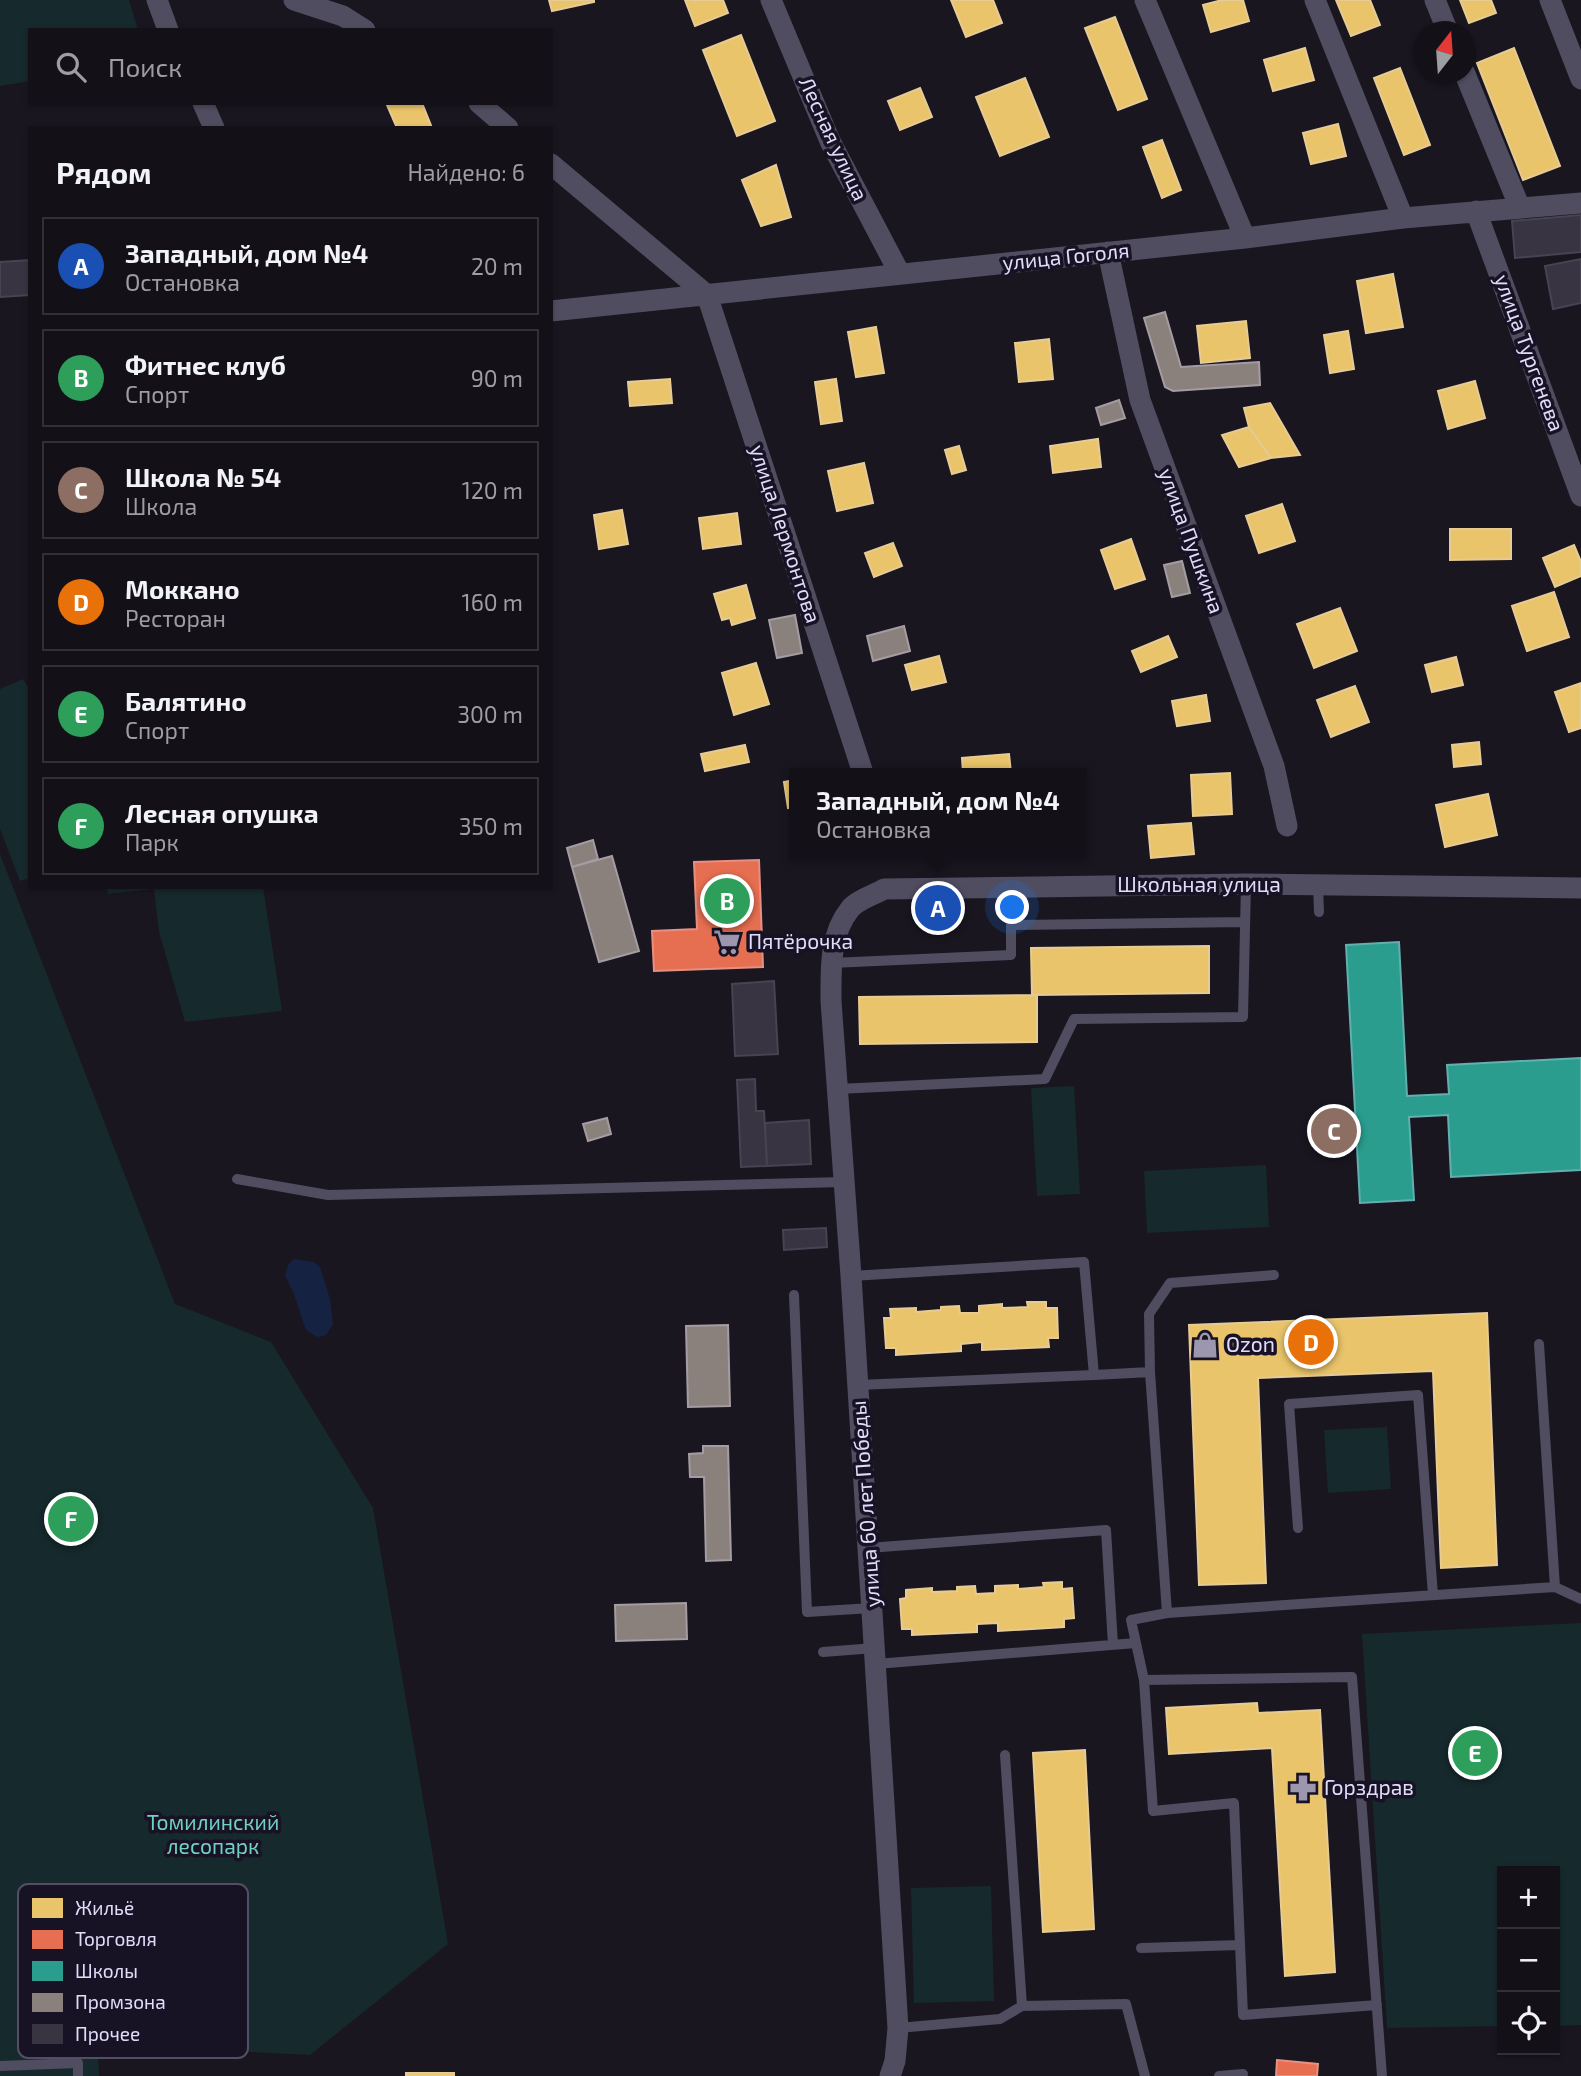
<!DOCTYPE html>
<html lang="ru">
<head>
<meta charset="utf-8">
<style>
	:root { --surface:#131018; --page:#1c1921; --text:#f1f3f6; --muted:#9d9da2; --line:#323037; --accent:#0f766e }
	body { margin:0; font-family:"Exo 2",sans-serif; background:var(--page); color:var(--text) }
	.controls { position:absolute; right:21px; bottom:21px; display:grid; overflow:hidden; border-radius:0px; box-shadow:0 2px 5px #0004 }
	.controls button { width:63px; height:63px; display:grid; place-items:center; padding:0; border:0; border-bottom:2px solid var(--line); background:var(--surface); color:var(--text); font:35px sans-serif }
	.compass { position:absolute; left:1413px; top:21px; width:63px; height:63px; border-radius:50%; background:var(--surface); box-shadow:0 2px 5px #0004; rotate:17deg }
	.you { position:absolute; left:1013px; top:908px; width:24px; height:24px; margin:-18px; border:5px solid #fff; border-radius:50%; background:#1a73e8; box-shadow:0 0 0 10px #1a73e833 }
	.badge { display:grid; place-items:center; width:46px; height:46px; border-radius:50%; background:var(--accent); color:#fff; font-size:23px; font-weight:700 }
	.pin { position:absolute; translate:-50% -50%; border:4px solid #fff; box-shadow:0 2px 7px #0006 }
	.popup { position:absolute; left:789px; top:768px; width:298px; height:91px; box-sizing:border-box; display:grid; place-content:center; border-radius:0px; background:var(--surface); filter:drop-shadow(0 2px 5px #0005); font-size:23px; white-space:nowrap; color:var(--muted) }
	.popup b { font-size:26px; color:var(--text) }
	.popup::after { content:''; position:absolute; left:50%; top:100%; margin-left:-14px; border:14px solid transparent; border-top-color:var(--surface) }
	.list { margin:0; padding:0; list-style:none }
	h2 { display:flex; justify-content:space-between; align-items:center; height:91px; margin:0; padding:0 28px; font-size:30px }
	h2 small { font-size:23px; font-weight:400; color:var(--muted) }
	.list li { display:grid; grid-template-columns:46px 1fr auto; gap:21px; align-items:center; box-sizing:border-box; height:98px; margin:0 14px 14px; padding:0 14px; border:2px solid var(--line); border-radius:0px }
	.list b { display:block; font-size:26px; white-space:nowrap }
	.list p { margin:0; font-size:23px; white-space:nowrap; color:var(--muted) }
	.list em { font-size:23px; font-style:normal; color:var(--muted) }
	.icon { flex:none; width:38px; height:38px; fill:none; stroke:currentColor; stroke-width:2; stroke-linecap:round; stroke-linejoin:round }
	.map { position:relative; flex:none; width:1581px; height:2076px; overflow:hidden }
	.search { position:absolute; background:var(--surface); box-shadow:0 2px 5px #0004; left:28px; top:28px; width:525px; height:77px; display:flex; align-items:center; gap:18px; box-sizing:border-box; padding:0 24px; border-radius:0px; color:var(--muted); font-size:26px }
	.panel { position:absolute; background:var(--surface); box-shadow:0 2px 5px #0004; left:28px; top:126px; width:525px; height:763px; border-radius:0px }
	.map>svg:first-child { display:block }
	.green { fill:#16292c }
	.water { fill:#152242 }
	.homes { fill:#e9c46a; stroke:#e7cb95; stroke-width:2 }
	.shops { fill:#e76f51; stroke:#e68f84; stroke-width:2 }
	.schools { fill:#2a9d8f; stroke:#61b0af; stroke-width:2 }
	.industry { fill:#8a817c; stroke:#a49ca2; stroke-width:2 }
	.building { fill:#393442; stroke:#474353; stroke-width:2 }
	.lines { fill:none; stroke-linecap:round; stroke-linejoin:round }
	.service { stroke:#4f4d5f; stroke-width:10 }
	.minor { stroke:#4f4d5f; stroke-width:21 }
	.labels { text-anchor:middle; stroke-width:7; stroke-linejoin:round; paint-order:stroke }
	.street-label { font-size:21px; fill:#e2dbfa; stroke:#171224 }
	.poi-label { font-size:21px; fill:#e2dbfa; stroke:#171224; text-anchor:start }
	.park-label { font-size:21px; fill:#70d1c3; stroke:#171224 }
	.key { fill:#171224; stroke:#544e64; stroke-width:2 }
	.key-label { font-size:19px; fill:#e2dbfa }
</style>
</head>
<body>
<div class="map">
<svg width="1581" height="2076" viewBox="0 0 1581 2076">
	<rect width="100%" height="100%" fill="#191620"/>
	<path class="green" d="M 0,0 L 129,0 L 138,30 L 30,30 L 30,81 L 0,86 Z
		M 23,679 L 30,691 L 30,878 L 20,881 L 0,829 L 0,689 Z
		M 0,854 L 175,1304 L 271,1342 L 373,1508 L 448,1944 L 310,2055 L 167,2048 L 92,2018 L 97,2031 L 99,2076 L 0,2076 Z
		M 106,887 L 263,887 L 282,1011 L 185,1022 L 159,932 L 154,889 L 108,894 Z
		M 1074,1086 L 1080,1194 L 1037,1196 L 1031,1088 Z
		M 1266,1165 L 1269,1227 L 1147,1233 L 1144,1171 Z
		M 1387,1427 L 1391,1489 L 1328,1493 L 1324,1430 Z
		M 1581,1623 L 1581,2025 L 1555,2026 L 1555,1871 L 1502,1871 L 1502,2026 L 1387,2028 L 1362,1634 Z
		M 991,1886 L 994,2001 L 914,2003 L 911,1888 Z"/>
	<path class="water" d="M 294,1259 L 314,1262 L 320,1267 L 330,1299 L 333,1324 L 326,1335 L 317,1337 L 306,1330 L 294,1294 L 285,1275 L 288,1265 Z"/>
	<path class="homes" d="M 549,0 L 594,0 L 594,2 L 552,11 Z
		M 685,0 L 723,0 L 728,13 L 695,26 Z
		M 951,0 L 993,0 L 1002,23 L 966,37 Z
		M 1222,0 L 1243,0 L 1249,21 L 1211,32 L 1203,5 Z
		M 1336,0 L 1370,0 L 1380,25 L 1351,36 Z
		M 1460,0 L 1491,0 L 1496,13 L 1469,23 Z
		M 1115,17 L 1147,99 L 1118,110 L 1085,28 Z
		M 741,35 L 775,121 L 737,136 L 703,50 Z
		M 1305,48 L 1314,80 L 1273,91 L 1264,60 Z
		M 1514,48 L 1560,166 L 1523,180 L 1477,63 Z
		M 1400,68 L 1430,145 L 1404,155 L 1374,78 Z
		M 1025,78 L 1049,137 L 1000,156 L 976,97 Z
		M 920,88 L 932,117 L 900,130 L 888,101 Z
		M 393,103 L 422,103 L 432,128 L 397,128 L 387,105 Z
		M 1338,124 L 1346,156 L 1311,164 L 1303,133 Z
		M 1162,140 L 1181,190 L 1162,198 L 1143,147 Z
		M 776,165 L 791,217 L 761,226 L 742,180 Z
		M 1393,274 L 1403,327 L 1366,333 L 1357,281 Z
		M 1246,321 L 1250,358 L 1201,363 L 1197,326 Z
		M 876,327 L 884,373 L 856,377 L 848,332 Z
		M 1348,331 L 1354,369 L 1330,373 L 1324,335 Z
		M 1049,339 L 1053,379 L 1019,382 L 1015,343 Z
		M 670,379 L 672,403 L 630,406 L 628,382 Z
		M 836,379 L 842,421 L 821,424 L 815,382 Z
		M 1475,381 L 1485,418 L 1448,429 L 1438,391 Z
		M 1270,403 L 1300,455 L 1271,458 L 1249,427 L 1244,408 Z
		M 1249,427 L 1271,458 L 1239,467 L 1222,435 Z
		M 1098,439 L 1101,467 L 1053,473 L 1050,446 Z
		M 959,446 L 966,470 L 952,474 L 945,450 Z
		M 864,463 L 873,503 L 837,511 L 828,471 Z
		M 1282,504 L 1295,541 L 1259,553 L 1246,516 Z
		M 622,510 L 628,544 L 599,549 L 594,515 Z
		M 737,513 L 741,544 L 703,549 L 699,518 Z
		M 1450,529 L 1511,529 L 1511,559 L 1450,560 Z
		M 1131,539 L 1145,579 L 1115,589 L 1101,550 Z
		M 893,543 L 902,566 L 874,577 L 865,553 Z
		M 1574,545 L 1581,562 L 1581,576 L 1555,587 L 1543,558 Z
		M 746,585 L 755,618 L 732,625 L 730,618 L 722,620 L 714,594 Z
		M 1554,592 L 1569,637 L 1527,651 L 1512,606 Z
		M 1340,608 L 1357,651 L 1314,668 L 1297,624 Z
		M 1168,636 L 1177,657 L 1141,672 L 1132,651 Z
		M 939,656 L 946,682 L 912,690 L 905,665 Z
		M 1456,657 L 1463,685 L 1432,692 L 1425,665 Z
		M 756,663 L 769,704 L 734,715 L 722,673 Z
		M 1581,683 L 1581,728 L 1569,732 L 1555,692 Z
		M 1355,686 L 1369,722 L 1331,737 L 1317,700 Z
		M 1206,695 L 1210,721 L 1177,726 L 1172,701 Z
		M 1479,742 L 1481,764 L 1454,767 L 1452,745 Z
		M 745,745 L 749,762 L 705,771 L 701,754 Z
		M 1009,754 L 1011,773 L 963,773 L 962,758 Z
		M 1230,773 L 1232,814 L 1193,816 L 1191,775 Z
		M 794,780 L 794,807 L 788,808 L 784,782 Z
		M 1488,794 L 1497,835 L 1445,847 L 1436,805 Z
		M 1191,823 L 1194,854 L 1151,858 L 1148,826 Z
		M 1209,946 L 1209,993 L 1032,995 L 1031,948 Z
		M 1037,995 L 1037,1042 L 860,1044 L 859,997 Z
		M 1027,1302 L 1046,1302 L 1046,1308 L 1057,1308 L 1058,1338 L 1048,1338 L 1049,1347 L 982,1350 L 982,1342 L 961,1344 L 961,1351 L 896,1355 L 896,1348 L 886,1348 L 884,1318 L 891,1318 L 890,1309 L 916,1308 L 916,1312 L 941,1310 L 941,1307 L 959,1306 L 960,1313 L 979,1313 L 979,1306 L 1002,1304 L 1002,1308 L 1028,1307 Z
		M 1487,1313 L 1497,1565 L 1441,1568 L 1433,1371 L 1258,1378 L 1266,1583 L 1199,1585 L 1189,1325 Z
		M 1062,1582 L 1062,1589 L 1072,1588 L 1074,1618 L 1064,1619 L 1064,1627 L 998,1631 L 998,1623 L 977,1624 L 977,1632 L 912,1635 L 912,1629 L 902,1629 L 900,1599 L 906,1598 L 906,1590 L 932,1588 L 932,1592 L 957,1591 L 957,1587 L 975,1586 L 976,1594 L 995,1593 L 995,1586 L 1018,1585 L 1018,1589 L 1044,1587 L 1043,1583 Z
		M 1257,1703 L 1258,1713 L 1320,1710 L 1335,1972 L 1285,1976 L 1272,1748 L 1169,1754 L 1166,1708 Z
		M 1085,1750 L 1094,1929 L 1043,1932 L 1033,1753 Z
		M 406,2073 L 454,2073 L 454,2076 L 406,2076 Z"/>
	<path class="shops" d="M 759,860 L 763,967 L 654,971 L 652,931 L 697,929 L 694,862 Z
		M 1277,2060 L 1318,2064 L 1317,2076 L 1276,2076 Z"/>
	<path class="schools" d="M 1399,942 L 1407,1096 L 1449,1094 L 1447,1065 L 1581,1058 L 1581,1170 L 1451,1177 L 1448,1115 L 1409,1117 L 1414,1200 L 1360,1203 L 1346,945 Z"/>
	<path class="industry" d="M 1165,312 L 1181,367 L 1259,362 L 1260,385 L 1173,391 L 1165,387 L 1144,318 Z
		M 1119,400 L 1125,418 L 1101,425 L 1096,408 Z
		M 1182,561 L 1190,593 L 1172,597 L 1164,565 Z
		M 795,615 L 802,653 L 777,658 L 769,620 Z
		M 904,626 L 910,651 L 873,661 L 867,636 Z
		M 593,840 L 598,859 L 572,867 L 567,848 Z
		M 612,856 L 639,951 L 599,962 L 572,867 Z
		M 607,1118 L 611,1134 L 588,1141 L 583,1124 Z
		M 728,1325 L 730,1406 L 688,1407 L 686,1326 Z
		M 703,1446 L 728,1446 L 731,1560 L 706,1561 L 704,1477 L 690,1477 L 689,1454 L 703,1453 Z
		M 686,1603 L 687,1639 L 616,1641 L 615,1605 Z"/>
	<path class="building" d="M 1581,215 L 1581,252 L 1515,258 L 1512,221 Z
		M 1581,259 L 1581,303 L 1553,309 L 1545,266 Z
		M 30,260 L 30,295 L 0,297 L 0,262 Z
		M 774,981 L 778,1054 L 735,1056 L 732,984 Z
		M 755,1079 L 756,1111 L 764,1111 L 767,1166 L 741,1167 L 737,1080 Z
		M 809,1120 L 811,1164 L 767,1166 L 765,1123 Z
		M 826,1228 L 827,1247 L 784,1250 L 783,1230 Z"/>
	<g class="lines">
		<path class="service" d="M 1318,885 L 1319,912
			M 831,963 L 1011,955 L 1011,925 L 1245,922
			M 838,1089 L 1045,1079 L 1074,1019 L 1243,1017 L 1246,884
			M 237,1179 L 328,1195 L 844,1182
			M 851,1276 L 1084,1262 L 1094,1375 L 1150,1372 L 1167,1613 L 1131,1620 L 1144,1680 L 1153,1811 L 1234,1803 L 1243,2015 L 1377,2005
			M 794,1295 L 807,1612 L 872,1608
			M 1150,1372 L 1149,1314 L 1170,1283 L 1274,1275
			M 858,1385 L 1094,1375
			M 1298,1528 L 1289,1404 L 1418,1395 L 1433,1595
			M 868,1548 L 1106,1530 L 1113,1645
			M 1555,1587 L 1581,1599
			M 1167,1613 L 1555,1587 L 1539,1344
			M 823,1652 L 875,1648
			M 876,1664 L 1136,1643
			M 1144,1680 L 1352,1677 L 1382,2076
			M 1005,1755 L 1022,2006
			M 1141,1948 L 1240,1945
			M 898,2028 L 1000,2019 L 1022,2006 L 1126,2004 L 1145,2076
			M 0,2066 L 78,2063 L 78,2076
			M 1219,2076 L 1243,2074"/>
		<path class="minor" d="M 157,0 L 168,30
			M 294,0 L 343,16 L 365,30
			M 771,0 L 830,141 L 900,274
			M 1145,0 L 1245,238
			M 1315,0 L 1403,218
			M 1435,0 L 1448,32
			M 1550,0 L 1581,79
			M 1465,74 L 1520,208
			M 203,103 L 214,128
			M 479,103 L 508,128
			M 551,164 L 707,295
			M 1476,211 L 1581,496
			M 1108,252 L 1140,400 L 1274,766 L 1287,826
			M 707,295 L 863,773
			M 551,311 L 1245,238 L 1403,218 L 1581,203
			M 890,2076 L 895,2061 L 898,2028 L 851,1276 L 831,1001 C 831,970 829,935 850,909 C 857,900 874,895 884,889 L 1246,884 L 1581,888"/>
	</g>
	<defs>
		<g id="supermarket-bare" transform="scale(2.1)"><path d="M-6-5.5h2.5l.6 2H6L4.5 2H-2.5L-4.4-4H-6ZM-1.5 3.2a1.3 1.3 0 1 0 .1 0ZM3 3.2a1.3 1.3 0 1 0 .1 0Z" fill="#9c96ae" stroke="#171224" stroke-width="2.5" paint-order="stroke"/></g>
		<g id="shop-bare" transform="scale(2.1)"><path d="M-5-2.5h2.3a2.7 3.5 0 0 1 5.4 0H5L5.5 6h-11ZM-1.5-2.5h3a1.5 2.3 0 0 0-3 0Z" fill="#9c96ae" stroke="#171224" stroke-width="2.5" paint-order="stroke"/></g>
		<g id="pharmacy-bare" transform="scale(2.1)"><path d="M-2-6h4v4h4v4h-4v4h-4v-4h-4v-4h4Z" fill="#9c96ae" stroke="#171224" stroke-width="2.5" paint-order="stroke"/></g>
	</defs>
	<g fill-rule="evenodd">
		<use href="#supermarket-bare" x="727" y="942"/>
		<use href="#shop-bare" x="1205" y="1345"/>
		<use href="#pharmacy-bare" x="1303" y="1788"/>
	</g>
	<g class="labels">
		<g class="street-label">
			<text transform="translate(833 139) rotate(65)" y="7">Лесная улица</text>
			<text transform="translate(1066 257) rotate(-6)" y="7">улица Гоголя</text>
			<text transform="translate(1529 353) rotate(70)" y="7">улица Тургенева</text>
			<text transform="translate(785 534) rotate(72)" y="7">улица Лермонтова</text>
			<text transform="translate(1191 541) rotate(70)" y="7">улица Пушкина</text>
			<text x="1199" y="892">Школьная улица</text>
			<text transform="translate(866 1504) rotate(-94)" y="7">улица 60 лет Победы</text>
		</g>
		<g class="poi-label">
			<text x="748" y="949">Пятёрочка</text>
			<text x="1226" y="1352">Ozon</text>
			<text x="1324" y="1795">Горздрав</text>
		</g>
		<g class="park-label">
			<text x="213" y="1830">Томилинский<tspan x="213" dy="24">лесопарк</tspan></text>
		</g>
	</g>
	<rect x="18" y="1884" width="230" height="174" rx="10" class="key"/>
	<rect x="32" y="1898" width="31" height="20" fill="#e9c46a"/>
	<rect x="32" y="1930" width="31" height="19" fill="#e76f51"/>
	<rect x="32" y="1961" width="31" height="20" fill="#2a9d8f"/>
	<rect x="32" y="1993" width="31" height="19" fill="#8a817c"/>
	<rect x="32" y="2024" width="31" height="20" fill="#393442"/>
	<g class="key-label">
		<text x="75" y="1915">Жильё</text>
		<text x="75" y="1946">Торговля</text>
		<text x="75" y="1978">Школы</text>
		<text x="75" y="2009">Промзона</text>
		<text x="75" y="2041">Прочее</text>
	</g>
</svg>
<div class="controls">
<button>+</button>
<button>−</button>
<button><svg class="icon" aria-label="locate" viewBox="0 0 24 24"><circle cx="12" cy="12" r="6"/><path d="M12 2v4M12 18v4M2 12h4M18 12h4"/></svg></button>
</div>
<svg class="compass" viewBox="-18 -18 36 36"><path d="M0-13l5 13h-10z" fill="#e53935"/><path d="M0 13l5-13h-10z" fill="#9d9da2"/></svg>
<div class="you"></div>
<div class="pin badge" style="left:938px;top:908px;background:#1a4fb4">A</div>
<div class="popup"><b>Западный, дом №4</b>Остановка</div>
<div class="pin badge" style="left:727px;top:901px;background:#2e9e5b">B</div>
<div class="pin badge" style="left:1334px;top:1131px;background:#8d6e63">C</div>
<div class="pin badge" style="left:1311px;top:1342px;background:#e8710a">D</div>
<div class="pin badge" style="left:1475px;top:1753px;background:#2e9e5b">E</div>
<div class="pin badge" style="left:71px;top:1519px;background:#2e9e5b">F</div>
<div class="search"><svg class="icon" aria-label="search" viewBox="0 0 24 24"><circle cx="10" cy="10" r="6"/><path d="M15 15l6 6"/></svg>Поиск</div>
<section class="panel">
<h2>Рядом<small>Найдено: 6</small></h2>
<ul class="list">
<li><span class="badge" style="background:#1a4fb4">A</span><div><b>Западный, дом №4</b><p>Остановка</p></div><em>20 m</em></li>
<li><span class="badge" style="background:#2e9e5b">B</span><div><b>Фитнес клуб</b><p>Спорт</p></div><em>90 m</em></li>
<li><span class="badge" style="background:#8d6e63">C</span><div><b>Школа № 54</b><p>Школа</p></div><em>120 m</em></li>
<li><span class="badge" style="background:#e8710a">D</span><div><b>Моккано</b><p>Ресторан</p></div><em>160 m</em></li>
<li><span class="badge" style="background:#2e9e5b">E</span><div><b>Балятино</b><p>Спорт</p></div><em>300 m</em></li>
<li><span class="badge" style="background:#2e9e5b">F</span><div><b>Лесная опушка</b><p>Парк</p></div><em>350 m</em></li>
</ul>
</section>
</div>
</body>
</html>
